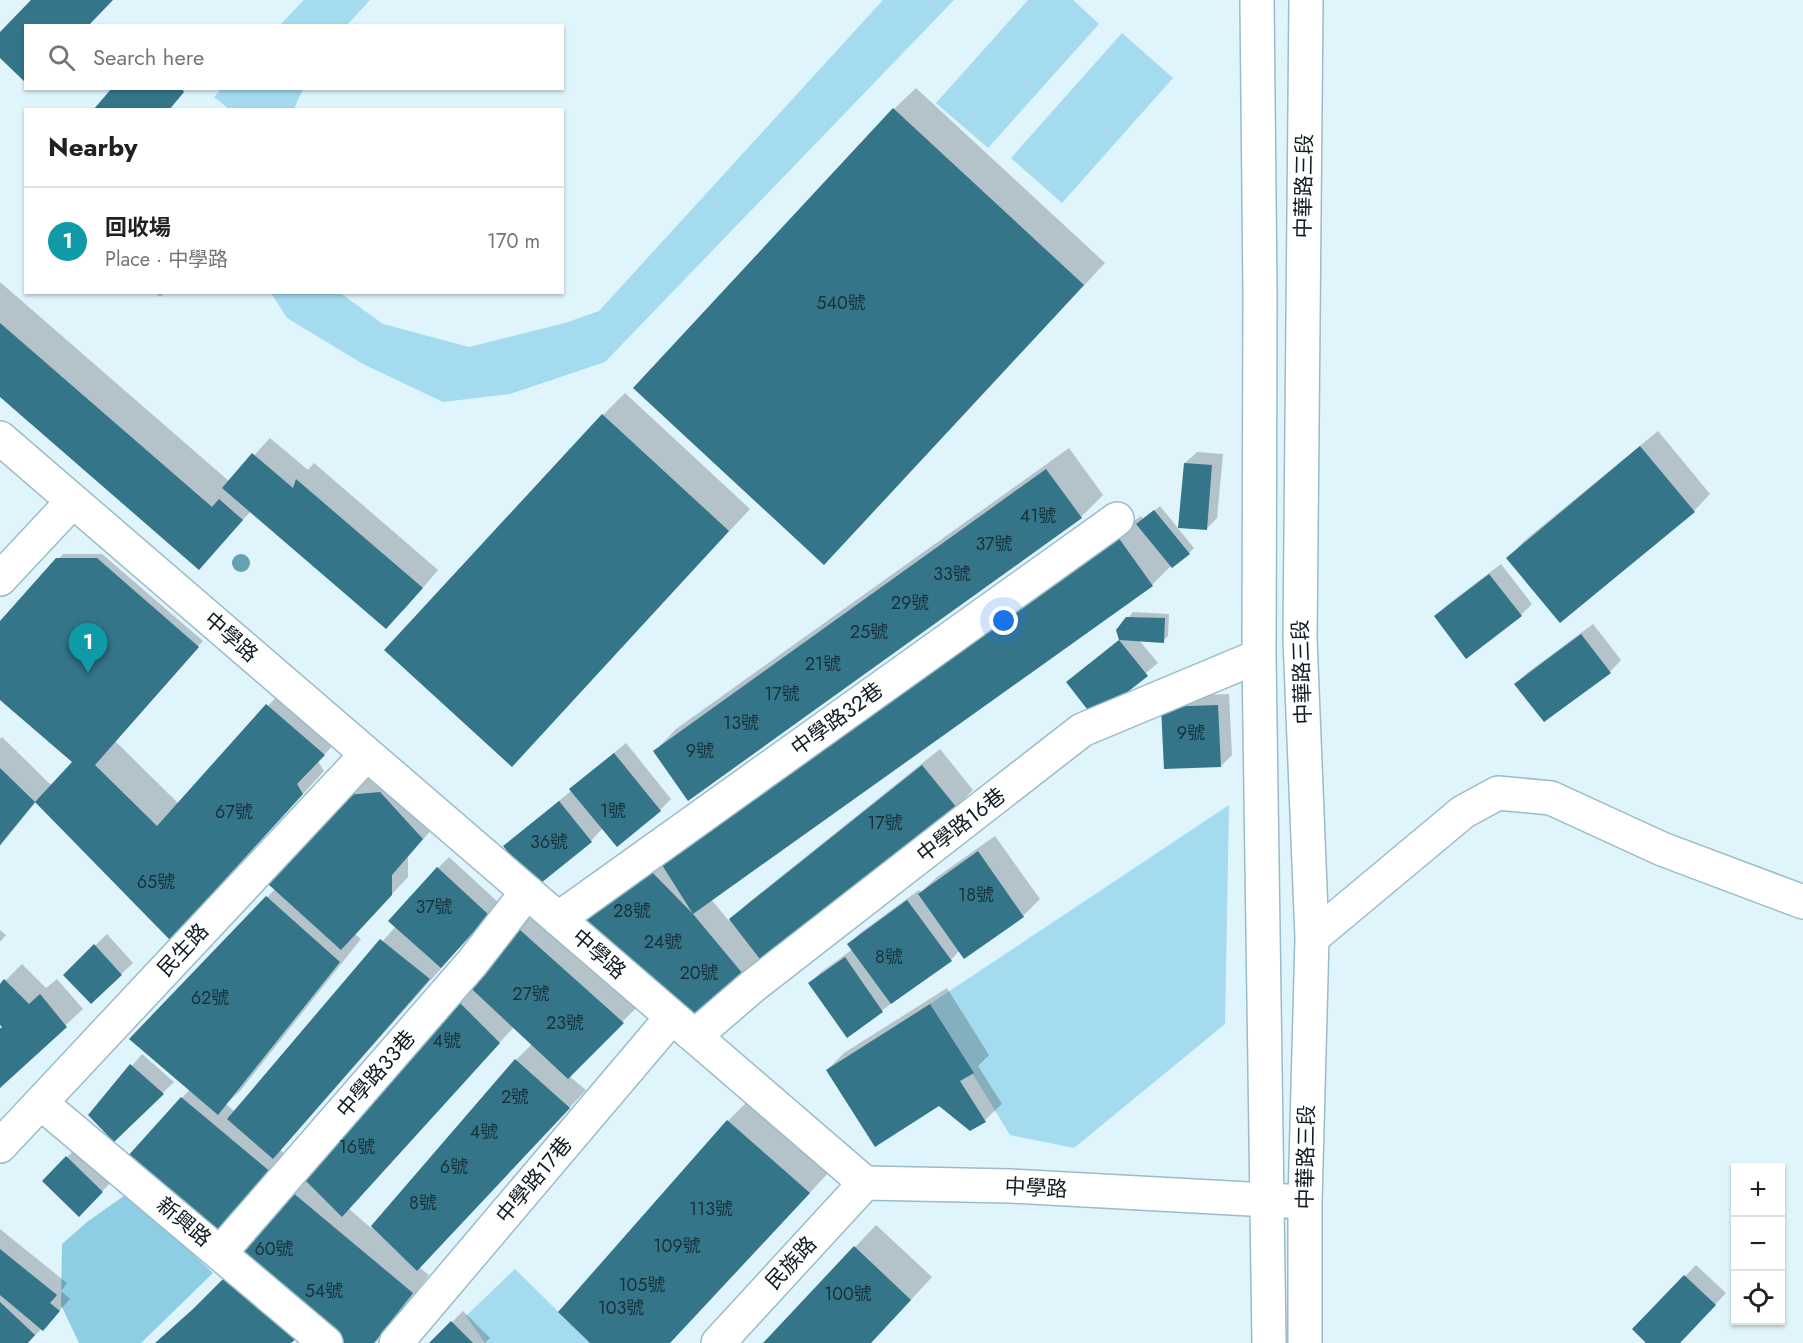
<!DOCTYPE html>
<html lang="en">
<head>
<meta charset="utf-8">
<style>
	:root { --surface:#fff; --page:#f6f6f6; --text:#202124; --muted:#757577; --line:#e0e0e0; --accent:#d93025 }
	body { margin:0; font-family:Jost,"Noto Sans TC",sans-serif; background:var(--page); color:var(--text) }
	.controls { position:absolute; right:18px; bottom:18px; display:grid; overflow:hidden; border-radius:0px; box-shadow:0 2px 4px #0004 }
	.controls button { width:54px; height:54px; display:grid; place-items:center; padding:0; border:0; border-bottom:2px solid var(--line); background:var(--surface); color:var(--text); font:30px sans-serif }
	.you { position:absolute; left:1004px; top:621px; width:21px; height:21px; margin:-15px; border:4px solid #fff; border-radius:50%; background:#1a73e8; box-shadow:0 0 0 9px #1a73e833 }
	.badge { display:grid; place-items:center; width:39px; height:39px; border-radius:50%; background:var(--accent); color:#fff; font-size:20px; font-weight:700 }
	.pin { position:absolute; translate:-50% -50px; filter:drop-shadow(0 2px 3px #0008) }
	.pin::after { content:''; position:absolute; top:32px; width:21px; height:18px; background:inherit; clip-path:polygon(0 0,100% 0,50% 100%) }
	.list { margin:0; padding:0; list-style:none }
	h2 { display:flex; justify-content:space-between; align-items:center; height:78px; margin:0; padding:0 24px; font-size:26px }
	h2 small { font-size:20px; font-weight:400; color:var(--muted) }
	.list li { display:grid; grid-template-columns:39px 1fr auto; gap:18px; align-items:center; box-sizing:border-box; height:108px; padding:0 24px; border-top:2px solid var(--line) }
	.list b { display:block; font-size:22px; white-space:nowrap }
	.list p { margin:0; font-size:20px; white-space:nowrap; color:var(--muted) }
	.list em { font-size:20px; font-style:normal; color:var(--muted) }
	.icon { flex:none; width:33px; height:33px; fill:none; stroke:currentColor; stroke-width:2; stroke-linecap:round; stroke-linejoin:round }
	.map { position:relative; flex:none; width:1803px; height:1343px; overflow:hidden }
	.search { position:absolute; background:var(--surface); box-shadow:0 2px 4px #0004; left:24px; top:24px; width:540px; height:66px; display:flex; align-items:center; gap:15px; box-sizing:border-box; padding:0 21px; border-radius:0px; color:var(--muted); font-size:22px }
	.panel { position:absolute; background:var(--surface); box-shadow:0 2px 4px #0004; left:24px; top:108px; width:540px; height:186px; border-radius:0px }
	.map>svg:first-child { display:block }
	.green { fill:#a4dbef }
	.forest { fill:#8dcee4 }
	.shadow { fill:#0003; fill-rule:evenodd }
	.building { fill:#34758a }
	.lines { fill:none; stroke-linecap:round; stroke-linejoin:round }
	.minor-casing { stroke:#9abcc8; stroke-width:36 }
	.minor { stroke:#fff; stroke-width:33 }
	.tree { fill:#65a1b1 }
	.labels { text-anchor:middle; stroke-width:5; stroke-linejoin:round; paint-order:stroke }
	.number-label { font-size:18px; fill:#18323a }
	.street-label { font-size:21px; fill:#0f1c20; stroke:#fff }
</style>
</head>
<body>
<div class="map">
<svg width="1803" height="1343" viewBox="0 0 1803 1343">
	<rect width="100%" height="100%" fill="#e0f4fc"/>
	<path class="green" d="M 304,0 L 370,0 L 347,25 L 280,25 Z
		M 883,0 L 954,0 L 605,362 L 510,394 L 443,402 L 363,364 L 287,318 L 271,293 L 340,293 L 383,324 L 469,347 L 565,323 L 599,311 Z
		M 1028,0 L 1073,0 L 1099,24 L 988,148 L 936,103 Z
		M 1122,33 L 1173,78 L 1062,203 L 1011,158 Z
		M 222,88 L 303,88 L 303,89 L 294,109 L 229,109 L 214,97 Z
		M 1229,805 L 1225,1024 L 1074,1148 L 1010,1135 L 930,1004 Z
		M 515,1269 L 590,1343 L 485,1343 L 466,1316 Z"/>
	<path class="forest" d="M 128,1193 L 213,1273 L 141,1343 L 79,1343 L 61,1305 L 62,1244 L 87,1222 Z"/>
	<path class="shadow" d="M 916,88 L 1105,263 L 846,541 L 894,109 Z
		M 0,282 L 230,482 L 270,438 L 308,470 L 314,463 L 438,570 L 403,611 L 251,511 L 199,568 L 0,395 Z
		M 155,292 L 165,292 L 160,297 Z
		M 625,393 L 750,509 L 512,765 L 603,415 Z
		M 1658,431 L 1710,494 L 1694,511 L 1508,558 L 1524,541 Z
		M 1069,448 L 1103,495 L 1081,517 L 655,751 L 676,729 Z
		M 1197,452 L 1223,454 L 1217,518 L 1206,529 L 1185,463 Z
		M 1160,506 L 1194,548 L 1189,553 L 1172,565 L 1152,585 L 711,899 L 729,921 L 748,903 L 940,749 L 973,790 L 956,807 L 763,961 L 752,985 L 587,919 L 681,836 L 1141,516 L 1143,519 Z
		M 63,554 L 102,554 L 203,641 L 115,741 L 179,804 L 289,683 L 346,732 L 318,761 L 324,771 L 192,916 L 36,802 L 0,846 L 0,739 L 2,737 L 52,786 L 75,762 L 0,698 L 0,624 Z
		M 1501,564 L 1532,604 L 1521,615 L 1467,657 L 1436,616 L 1447,605 Z
		M 1133,612 L 1169,614 L 1168,636 L 1163,641 L 1139,640 L 1158,663 L 1095,716 L 1068,682 L 1120,639 L 1128,618 Z
		M 1593,624 L 1621,660 L 1610,672 L 1516,684 L 1527,673 Z
		M 1229,694 L 1232,755 L 1221,766 L 1174,696 Z
		M 626,743 L 671,799 L 660,810 L 603,828 L 591,841 L 505,846 L 572,790 L 583,778 Z
		M 397,776 L 439,821 L 408,857 L 408,877 L 355,934 L 361,939 L 240,1091 L 226,1104 L 235,1112 L 396,926 L 438,868 L 449,857 L 499,903 L 280,1150 L 288,1157 L 239,1218 L 182,1098 L 190,1089 L 131,1039 L 275,889 L 270,884 L 366,779 Z
		M 995,836 L 1040,899 L 1023,916 L 965,957 L 960,950 L 951,960 L 847,1036 L 810,983 L 821,972 L 853,949 L 849,944 L 860,933 L 919,890 L 921,892 L 937,877 Z
		M 528,906 L 639,1005 L 569,1076 L 586,1090 L 419,1267 L 429,1275 L 378,1341 L 375,1343 L 345,1343 L 232,1242 ZM 514,1027 L 532,1044 L 516,1060 L 371,1228 L 348,1208 Z
		M 0,930 L 6,935 L 0,942 Z
		M 107,934 L 133,963 L 91,1002 L 65,975 Z
		M 22,964 L 46,988 L 57,979 L 83,1009 L 0,1086 L 0,1028 L 3,1026 L 0,1023 L 0,986 Z
		M 947,988 L 989,1055 L 978,1066 L 1002,1104 L 985,1120 L 827,1070 L 844,1053 Z
		M 142,1054 L 174,1082 L 114,1140 L 90,1115 Z
		M 750,1099 L 831,1170 L 670,1343 L 592,1343 L 728,1121 Z
		M 78,1146 L 113,1180 L 79,1215 L 44,1181 Z
		M 876,1225 L 932,1277 L 871,1343 L 765,1343 Z
		M 0,1229 L 67,1283 L 61,1291 L 70,1299 L 54,1317 L 27,1343 L 0,1343 Z
		M 1696,1265 L 1726,1293 L 1679,1343 L 1648,1343 L 1634,1329 Z
		M 463,1311 L 490,1338 L 485,1343 L 431,1343 Z"/>
	<path class="building" d="M 31,0 L 113,0 L 88,26 L 26,26 L 26,83 L 0,58 L 0,32 Z
		M 112,88 L 181,88 L 184,92 L 169,110 L 93,110 Z
		M 893,108 L 1084,285 L 824,565 L 633,388 Z
		M 0,323 L 212,507 L 219,499 L 243,520 L 199,570 L 0,397 Z
		M 602,414 L 729,531 L 512,767 L 384,650 Z
		M 1640,446 L 1695,512 L 1560,623 L 1506,558 Z
		M 252,453 L 293,488 L 296,479 L 423,588 L 386,629 L 222,488 Z
		M 1184,463 L 1212,465 L 1207,530 L 1178,528 Z
		M 1046,469 L 1082,518 L 688,801 L 653,751 Z
		M 1154,510 L 1190,554 L 1172,568 L 1136,524 Z
		M 1118,537 L 1153,586 L 693,914 L 657,857 Z
		M 56,558 L 97,558 L 199,647 L 95,765 L 157,826 L 266,704 L 325,755 L 297,784 L 303,794 L 170,940 L 35,802 L 72,762 L 0,700 L 0,621 Z
		M 1489,574 L 1522,616 L 1466,659 L 1434,616 Z
		M 1126,617 L 1165,618 L 1164,643 L 1119,640 L 1116,630 Z
		M 1581,634 L 1611,673 L 1544,722 L 1514,684 Z
		M 1119,640 L 1148,676 L 1094,718 L 1066,682 Z
		M 1218,705 L 1221,767 L 1164,769 L 1161,707 Z
		M 614,753 L 661,811 L 617,847 L 569,789 Z
		M 922,765 L 957,808 L 763,963 L 729,919 Z
		M 0,768 L 35,802 L 0,845 Z
		M 380,792 L 423,839 L 392,875 L 392,895 L 341,950 L 268,884 L 347,795 Z
		M 559,801 L 592,842 L 536,887 L 503,846 Z
		M 978,851 L 1024,917 L 964,959 L 918,894 Z
		M 643,863 L 693,914 L 753,986 L 696,1035 L 585,919 Z
		M 437,867 L 489,915 L 441,968 L 388,921 Z
		M 266,896 L 340,962 L 218,1115 L 129,1039 Z
		M 907,900 L 952,961 L 891,1004 L 847,944 Z
		M 510,921 L 624,1023 L 568,1079 L 460,978 Z
		M 380,939 L 430,979 L 273,1159 L 227,1119 Z
		M 94,944 L 122,975 L 91,1004 L 63,975 Z
		M 845,957 L 883,1012 L 847,1038 L 808,983 Z
		M 4,979 L 29,1004 L 40,994 L 67,1027 L 0,1088 L 0,1029 L 2,1027 L 0,1025 L 0,984 Z
		M 454,997 L 500,1043 L 342,1217 L 298,1173 Z
		M 930,1004 L 974,1073 L 960,1081 L 986,1122 L 970,1131 L 939,1106 L 875,1147 L 826,1070 Z
		M 515,1059 L 570,1108 L 417,1271 L 371,1226 Z
		M 130,1064 L 164,1094 L 114,1142 L 88,1115 Z
		M 181,1097 L 273,1174 L 222,1236 L 127,1157 Z
		M 727,1120 L 810,1193 L 670,1343 L 590,1343 L 558,1312 Z
		M 66,1156 L 103,1192 L 79,1217 L 42,1181 Z
		M 286,1187 L 413,1293 L 374,1343 L 343,1343 L 230,1242 Z
		M 854,1246 L 911,1300 L 871,1343 L 763,1343 Z
		M 0,1249 L 57,1295 L 50,1303 L 60,1311 L 43,1331 L 0,1295 Z
		M 1684,1275 L 1716,1305 L 1680,1343 L 1646,1343 L 1632,1329 Z
		M 224,1278 L 296,1339 L 291,1343 L 155,1343 L 193,1309 Z
		M 0,1302 L 35,1335 L 28,1343 L 0,1343 Z
		M 451,1321 L 473,1343 L 429,1343 Z"/>
	<g class="lines">
		<g class="minor-casing">
			<path id="minor" d="M 1257,0 L 1260,294 L 1259,656 L 1269,1343
				M 0,438 L 865,1183 L 1010,1186 L 1305,1202
				M 0,579 L 73,501
				M 558,919 L 1117,519
				M 1312,938 L 1463,812 L 1498,793 L 1551,798 L 1662,849 L 1803,902
				M 689,1032 L 696,1035 L 753,986 L 1082,730 L 1259,656
				M 41,1103 L 326,1343
				M 0,1146 L 367,754
				M 220,1253 L 472,963 L 527,892
				M 396,1343 L 672,1017
				M 718,1343 L 865,1183
				M 1305,1343 L 1305,1202 L 1312,938 L 1300,639 L 1306,0"/>
		</g>
		<use href="#minor" class="minor"/>
	</g>
	<circle class="tree" cx="241" cy="563" r="9"/>
	<g class="labels">
		<g class="number-label">
			<text x="841" y="309">540號</text>
			<text x="1038" y="522">41號</text>
			<text x="994" y="550">37號</text>
			<text x="952" y="580">33號</text>
			<text x="910" y="609">29號</text>
			<text x="869" y="638">25號</text>
			<text x="823" y="670">21號</text>
			<text x="782" y="700">17號</text>
			<text x="741" y="729">13號</text>
			<text x="1191" y="739">9號</text>
			<text x="700" y="757">9號</text>
			<text x="613" y="817">1號</text>
			<text x="234" y="818">67號</text>
			<text x="885" y="829">17號</text>
			<text x="549" y="848">36號</text>
			<text x="156" y="888">65號</text>
			<text x="976" y="901">18號</text>
			<text x="434" y="913">37號</text>
			<text x="632" y="917">28號</text>
			<text x="663" y="948">24號</text>
			<text x="889" y="963">8號</text>
			<text x="699" y="979">20號</text>
			<text x="531" y="1000">27號</text>
			<text x="210" y="1004">62號</text>
			<text x="565" y="1029">23號</text>
			<text x="447" y="1047">4號</text>
			<text x="515" y="1103">2號</text>
			<text x="484" y="1138">4號</text>
			<text x="357" y="1153">16號</text>
			<text x="454" y="1173">6號</text>
			<text x="423" y="1209">8號</text>
			<text x="711" y="1215">113號</text>
			<text x="677" y="1252">109號</text>
			<text x="274" y="1255">60號</text>
			<text x="642" y="1291">105號</text>
			<text x="324" y="1297">54號</text>
			<text x="848" y="1300">100號</text>
			<text x="621" y="1314">103號</text>
		</g>
		<g class="street-label">
			<text transform="translate(1304 186) rotate(-89)" y="7">中華路三段</text>
			<text transform="translate(231 637) rotate(41)" y="7">中學路</text>
			<text transform="translate(1302 672) rotate(-92)" y="7">中華路三段</text>
			<text transform="translate(837 719) rotate(-36)" y="7">中學路32巷</text>
			<text transform="translate(961 825) rotate(-38)" y="7">中學路16巷</text>
			<text transform="translate(183 950) rotate(-47)" y="7">民生路</text>
			<text transform="translate(599 954) rotate(41)" y="7">中學路</text>
			<text transform="translate(376 1074) rotate(-49)" y="7">中學路33巷</text>
			<text transform="translate(1306 1157) rotate(-89)" y="7">中華路三段</text>
			<text transform="translate(534 1180) rotate(-50)" y="7">中學路17巷</text>
			<text transform="translate(1036 1188) rotate(3)" y="7">中學路</text>
			<text transform="translate(184 1222) rotate(40)" y="7">新興路</text>
			<text transform="translate(791 1263) rotate(-47)" y="7">民族路</text>
		</g>
	</g>
</svg>
<div class="controls">
<button>+</button>
<button>−</button>
<button><svg class="icon" aria-label="locate" viewBox="0 0 24 24"><circle cx="12" cy="12" r="6"/><path d="M12 2v4M12 18v4M2 12h4M18 12h4"/></svg></button>
</div>
<div class="you"></div>
<div class="pin badge" style="left:88px;top:673px;background:#0f9aa8">1</div>
<div class="search"><svg class="icon" aria-label="search" viewBox="0 0 24 24"><circle cx="10" cy="10" r="6"/><path d="M15 15l6 6"/></svg>Search here</div>
<section class="panel">
<h2>Nearby<small></small></h2>
<ul class="list">
<li><span class="badge" style="background:#0f9aa8">1</span><div><b>回收場</b><p>Place · 中學路</p></div><em>170 m</em></li>
</ul>
</section>
</div>
</body>
</html>
